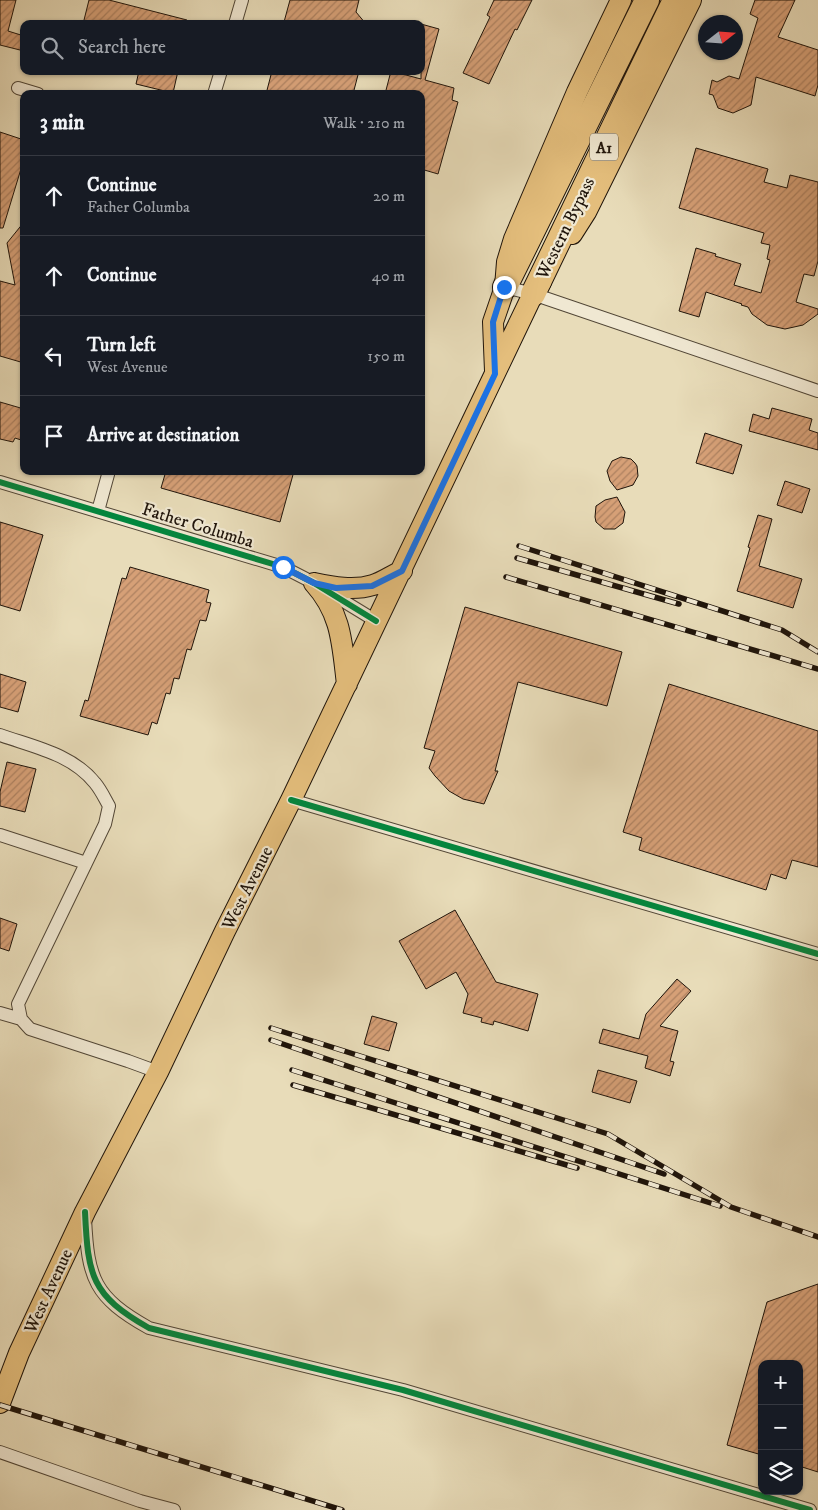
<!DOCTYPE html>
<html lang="en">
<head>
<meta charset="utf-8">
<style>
	:root { --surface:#171b24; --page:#242831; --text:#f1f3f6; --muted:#9ea1a6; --line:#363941 }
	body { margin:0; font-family:"IM FELL DW Pica",serif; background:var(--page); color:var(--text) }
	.controls { position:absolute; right:15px; bottom:15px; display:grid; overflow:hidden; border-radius:10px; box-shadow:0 1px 4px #0004 }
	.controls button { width:45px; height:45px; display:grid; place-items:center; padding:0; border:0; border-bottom:1px solid var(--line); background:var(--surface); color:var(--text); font:25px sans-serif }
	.compass { position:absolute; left:698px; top:15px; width:45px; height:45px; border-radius:50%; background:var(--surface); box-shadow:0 1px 4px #0004; rotate:73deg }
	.stop { position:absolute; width:15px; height:15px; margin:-11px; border:4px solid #1a73e8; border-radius:50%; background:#fff }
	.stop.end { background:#1a73e8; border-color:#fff; box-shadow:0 1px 5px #0008 }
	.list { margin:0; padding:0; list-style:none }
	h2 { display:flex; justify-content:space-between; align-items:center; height:65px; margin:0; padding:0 20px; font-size:21px }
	h2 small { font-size:16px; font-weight:400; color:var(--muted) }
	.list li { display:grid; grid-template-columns:32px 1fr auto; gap:15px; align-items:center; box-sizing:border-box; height:80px; padding:0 20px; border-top:1px solid var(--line) }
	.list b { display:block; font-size:19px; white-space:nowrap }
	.list p { margin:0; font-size:16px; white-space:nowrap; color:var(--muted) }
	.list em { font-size:16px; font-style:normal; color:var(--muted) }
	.icon { flex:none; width:28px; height:28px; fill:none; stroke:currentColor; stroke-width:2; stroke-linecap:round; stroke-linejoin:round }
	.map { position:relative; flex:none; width:818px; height:1510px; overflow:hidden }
	.search { position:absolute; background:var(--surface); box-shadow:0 1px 4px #0004; left:20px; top:20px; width:405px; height:55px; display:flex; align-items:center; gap:12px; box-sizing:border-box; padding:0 18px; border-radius:10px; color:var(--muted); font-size:19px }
	.panel { position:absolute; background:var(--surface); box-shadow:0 1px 4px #0004; left:20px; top:90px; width:405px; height:385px; border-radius:10px }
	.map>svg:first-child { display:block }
	.building { fill:url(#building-hatch); stroke:#1f140a }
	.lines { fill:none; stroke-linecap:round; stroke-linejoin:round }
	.street-casing { stroke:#514636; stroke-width:14 }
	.primary-casing { stroke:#1f140a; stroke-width:22 }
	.highway-casing { stroke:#1f140a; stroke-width:26 }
	.street { stroke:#f0e8d2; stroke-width:12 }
	.primary { stroke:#e4be7c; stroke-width:20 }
	.highway { stroke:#e4be7c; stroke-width:24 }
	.rail-casing { stroke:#1f140a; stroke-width:5.5 }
	.rail { stroke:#f0e8d2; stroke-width:4; stroke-dasharray:11; stroke-linecap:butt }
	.cycleway-casing { stroke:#f0e8d2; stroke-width:9 }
	.cycleway { stroke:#00873e; stroke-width:6 }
	.route { stroke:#1a73e8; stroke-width:6 }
	.labels { text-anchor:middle; stroke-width:4.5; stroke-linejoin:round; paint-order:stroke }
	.shield { fill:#f0e8d2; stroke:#5e5446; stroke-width:1 }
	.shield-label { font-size:16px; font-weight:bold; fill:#1f140a }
	.street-label { font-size:18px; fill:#1f140a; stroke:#f0e8d2 }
</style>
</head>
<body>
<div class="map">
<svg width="818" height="1510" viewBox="0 0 818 1510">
	<defs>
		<pattern id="building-hatch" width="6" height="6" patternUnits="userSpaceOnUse" patternTransform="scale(1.25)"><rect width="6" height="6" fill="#d6a077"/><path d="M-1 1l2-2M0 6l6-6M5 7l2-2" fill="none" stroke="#ad8160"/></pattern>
	</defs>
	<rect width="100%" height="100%" fill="#e8dcb9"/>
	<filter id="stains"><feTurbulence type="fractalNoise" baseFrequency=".004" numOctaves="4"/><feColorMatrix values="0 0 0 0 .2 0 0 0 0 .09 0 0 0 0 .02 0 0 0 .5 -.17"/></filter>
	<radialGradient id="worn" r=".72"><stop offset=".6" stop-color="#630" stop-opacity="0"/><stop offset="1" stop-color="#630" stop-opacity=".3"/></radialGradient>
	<path class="building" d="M 0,0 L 16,0 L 8,31 L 24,36 L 24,51 L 0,45 Z
		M 89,0 L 109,0 L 187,20 L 186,24 L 83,24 Z
		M 290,0 L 359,0 L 356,12 L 366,24 L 290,24 L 284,22 Z
		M 494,0 L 532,0 L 517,30 L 515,29 L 489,84 L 463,73 L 490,17 L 487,15 Z
		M 755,0 L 795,0 L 778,37 L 818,50 L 818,85 L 815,96 L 756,77 L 751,105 L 733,113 L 718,108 L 713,95 L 709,94 L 712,80 L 717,82 L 729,76 L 739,79 L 758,18 L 750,14 Z
		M 421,24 L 439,29 L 425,80 L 454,88 L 452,100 L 458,102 L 438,174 L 421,169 L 421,94 L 385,94 L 391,71 L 421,79 Z
		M 139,71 L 178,71 L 173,93 L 136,84 Z
		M 272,71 L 359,71 L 353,94 L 266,94 Z
		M 0,132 L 24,140 L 24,159 L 3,228 L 0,228 Z
		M 696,148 L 768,169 L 764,182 L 787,188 L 790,175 L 818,182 L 818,261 L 814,276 L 804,274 L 796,302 L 818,309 L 818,314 L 803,325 L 785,329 L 767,325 L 752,314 L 748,307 L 741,305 L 742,304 L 706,292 L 699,317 L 679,311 L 696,248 L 716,254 L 715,256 L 741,264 L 734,285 L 761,293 L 770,260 L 767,259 L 770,245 L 761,243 L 764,233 L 679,208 Z
		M 24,222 L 24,363 L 0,356 L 0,281 L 15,285 L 7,243 Z
		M 0,402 L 24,409 L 24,441 L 15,438 L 13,442 L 0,439 Z
		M 772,408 L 812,419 L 809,430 L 818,433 L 818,450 L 749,431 L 753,414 L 769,419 Z
		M 705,433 L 742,445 L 733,474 L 696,463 Z
		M 621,457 L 631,459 L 635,463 L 637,466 L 638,476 L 633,485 L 617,490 L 610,481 L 607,471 L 612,461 Z
		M 166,471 L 294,471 L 280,522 L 161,488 Z
		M 785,481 L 810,489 L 802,513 L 777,505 Z
		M 617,497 L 625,512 L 623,523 L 615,529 L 604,529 L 596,522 L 595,517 L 596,506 L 605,500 Z
		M 758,515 L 772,519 L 759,566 L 802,579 L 793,608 L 737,591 L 750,548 L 748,547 Z
		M 0,522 L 43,535 L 20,611 L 0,605 Z
		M 130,567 L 209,590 L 206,602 L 211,603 L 206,621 L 200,620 L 191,650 L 187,649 L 179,679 L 174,678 L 170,694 L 166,693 L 157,724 L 152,722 L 148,735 L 80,716 L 85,700 L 88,701 L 122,578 L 126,579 Z
		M 465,607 L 622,652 L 607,706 L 518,682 L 495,771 L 498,771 L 484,804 L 463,799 L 449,791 L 435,776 L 429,768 L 435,751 L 424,748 Z
		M 0,674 L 26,682 L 18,712 L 0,707 Z
		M 669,684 L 818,731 L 818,867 L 792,860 L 786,879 L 771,874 L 766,890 L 639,850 L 642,838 L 623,832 Z
		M 7,762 L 36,769 L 25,812 L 0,806 L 0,792 Z
		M 455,910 L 496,982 L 538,994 L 528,1031 L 494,1021 L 493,1025 L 481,1022 L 482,1018 L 463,1013 L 468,994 L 456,972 L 426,989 L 399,941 Z
		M 0,918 L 17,924 L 9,951 L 0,948 Z
		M 677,979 L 691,991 L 660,1026 L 678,1031 L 670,1061 L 674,1062 L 670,1076 L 645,1068 L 648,1056 L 599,1043 L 603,1029 L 639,1039 L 646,1014 Z
		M 372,1016 L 397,1023 L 389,1051 L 364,1044 Z
		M 598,1070 L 637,1081 L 630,1103 L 592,1092 Z
		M 818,1284 L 818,1472 L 799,1466 L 799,1364 L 762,1364 L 762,1455 L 727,1445 L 767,1302 Z"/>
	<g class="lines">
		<g class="street-casing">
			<path id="street" d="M 235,24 L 242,0
				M 18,88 L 38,94
				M 214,94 L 221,71
				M 505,287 L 533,294 L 818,391
				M 0,482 L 283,567 L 314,583 L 376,621
				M 98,511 L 109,471
				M 0,735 C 34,747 72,754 95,783 C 101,790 105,799 109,806 L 105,824 L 18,1004 L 21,1019
				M 291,800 L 818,954
				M 0,835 L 86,863
				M 0,1013 L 21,1019 L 30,1029 L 128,1061 L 158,1072
				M 85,1218 C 88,1279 94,1297 149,1328 L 403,1390 L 810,1510
				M 0,1452 L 140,1501 L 174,1510"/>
		</g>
		<g class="primary-casing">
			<path id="primary" d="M 572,234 L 586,212 L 691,0
				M 495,371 L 493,322 L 505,287 L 507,262 L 514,239 L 577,92 L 621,0
				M 314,583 C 342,614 342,644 347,684
				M 314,583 C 333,587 354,591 373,585 C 383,582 392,575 402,571
				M 0,1403 L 19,1353 L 85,1212 L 158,1072 L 225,931 L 291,800 L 533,294 L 541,282"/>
		</g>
		<g class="highway-casing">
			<path id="highway" d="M 505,287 L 647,0
				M 533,294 L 675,0"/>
		</g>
		<use href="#street" class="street"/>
		<use href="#primary" class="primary"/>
		<use href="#highway" class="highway"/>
		<g class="rail-casing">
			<path id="rail" d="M 519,546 L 782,630 L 818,652
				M 517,558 L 679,604
				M 506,577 L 818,669
				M 271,1028 L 608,1134 L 731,1207 L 818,1237
				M 271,1040 L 664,1174
				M 292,1070 L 720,1206
				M 293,1085 L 577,1168
				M 0,1405 L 342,1510"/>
		</g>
		<use href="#rail" class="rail"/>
		<g class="cycleway-casing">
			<path id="cycleway" d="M 0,482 L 283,567 L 314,583 L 376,621
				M 291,800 L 818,954
				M 85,1212 C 88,1276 91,1295 149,1328 L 403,1390 L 810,1510"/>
		</g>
		<use href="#cycleway" class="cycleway"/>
	</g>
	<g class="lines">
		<path class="route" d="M 283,567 L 314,583 L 336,588 L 372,586 L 402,571 L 495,374 L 493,322 L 504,287"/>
	</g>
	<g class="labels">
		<rect class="shield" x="590" y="133.5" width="28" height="27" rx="4"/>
		<g class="shield-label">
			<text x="604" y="153">A1</text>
		</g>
		<g class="street-label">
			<text transform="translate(565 228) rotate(-64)" y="6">Western Bypass</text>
			<text transform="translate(198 525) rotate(17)" y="6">Father Columba</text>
			<text transform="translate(247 888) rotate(-63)" y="6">West Avenue</text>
			<text transform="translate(48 1291) rotate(-65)" y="6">West Avenue</text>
		</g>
	</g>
	<rect width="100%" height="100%" filter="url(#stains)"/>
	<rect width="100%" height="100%" fill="url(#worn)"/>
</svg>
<div class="controls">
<button>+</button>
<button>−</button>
<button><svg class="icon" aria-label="layers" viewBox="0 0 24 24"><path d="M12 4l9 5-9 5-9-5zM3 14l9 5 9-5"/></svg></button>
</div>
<svg class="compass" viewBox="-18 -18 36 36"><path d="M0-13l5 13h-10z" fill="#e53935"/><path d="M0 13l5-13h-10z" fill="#9ea1a6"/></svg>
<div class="stop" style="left:283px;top:567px"></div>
<div class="stop end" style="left:504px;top:287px"></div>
<div class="search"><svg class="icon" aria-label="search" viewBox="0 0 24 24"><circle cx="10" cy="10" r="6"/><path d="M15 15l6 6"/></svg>Search here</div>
<section class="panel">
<h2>3 min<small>Walk · 210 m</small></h2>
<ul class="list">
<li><svg class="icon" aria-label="ahead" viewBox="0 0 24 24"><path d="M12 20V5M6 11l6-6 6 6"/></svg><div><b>Continue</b><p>Father Columba</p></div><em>20 m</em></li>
<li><svg class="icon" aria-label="ahead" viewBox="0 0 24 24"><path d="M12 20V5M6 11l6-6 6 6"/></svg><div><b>Continue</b></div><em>40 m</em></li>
<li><svg class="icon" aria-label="left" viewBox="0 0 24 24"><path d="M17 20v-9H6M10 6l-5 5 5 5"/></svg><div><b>Turn left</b><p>West Avenue</p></div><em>150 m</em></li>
<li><svg class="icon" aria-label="arrive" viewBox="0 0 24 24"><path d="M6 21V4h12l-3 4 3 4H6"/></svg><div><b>Arrive at destination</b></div></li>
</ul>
</section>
</div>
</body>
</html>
